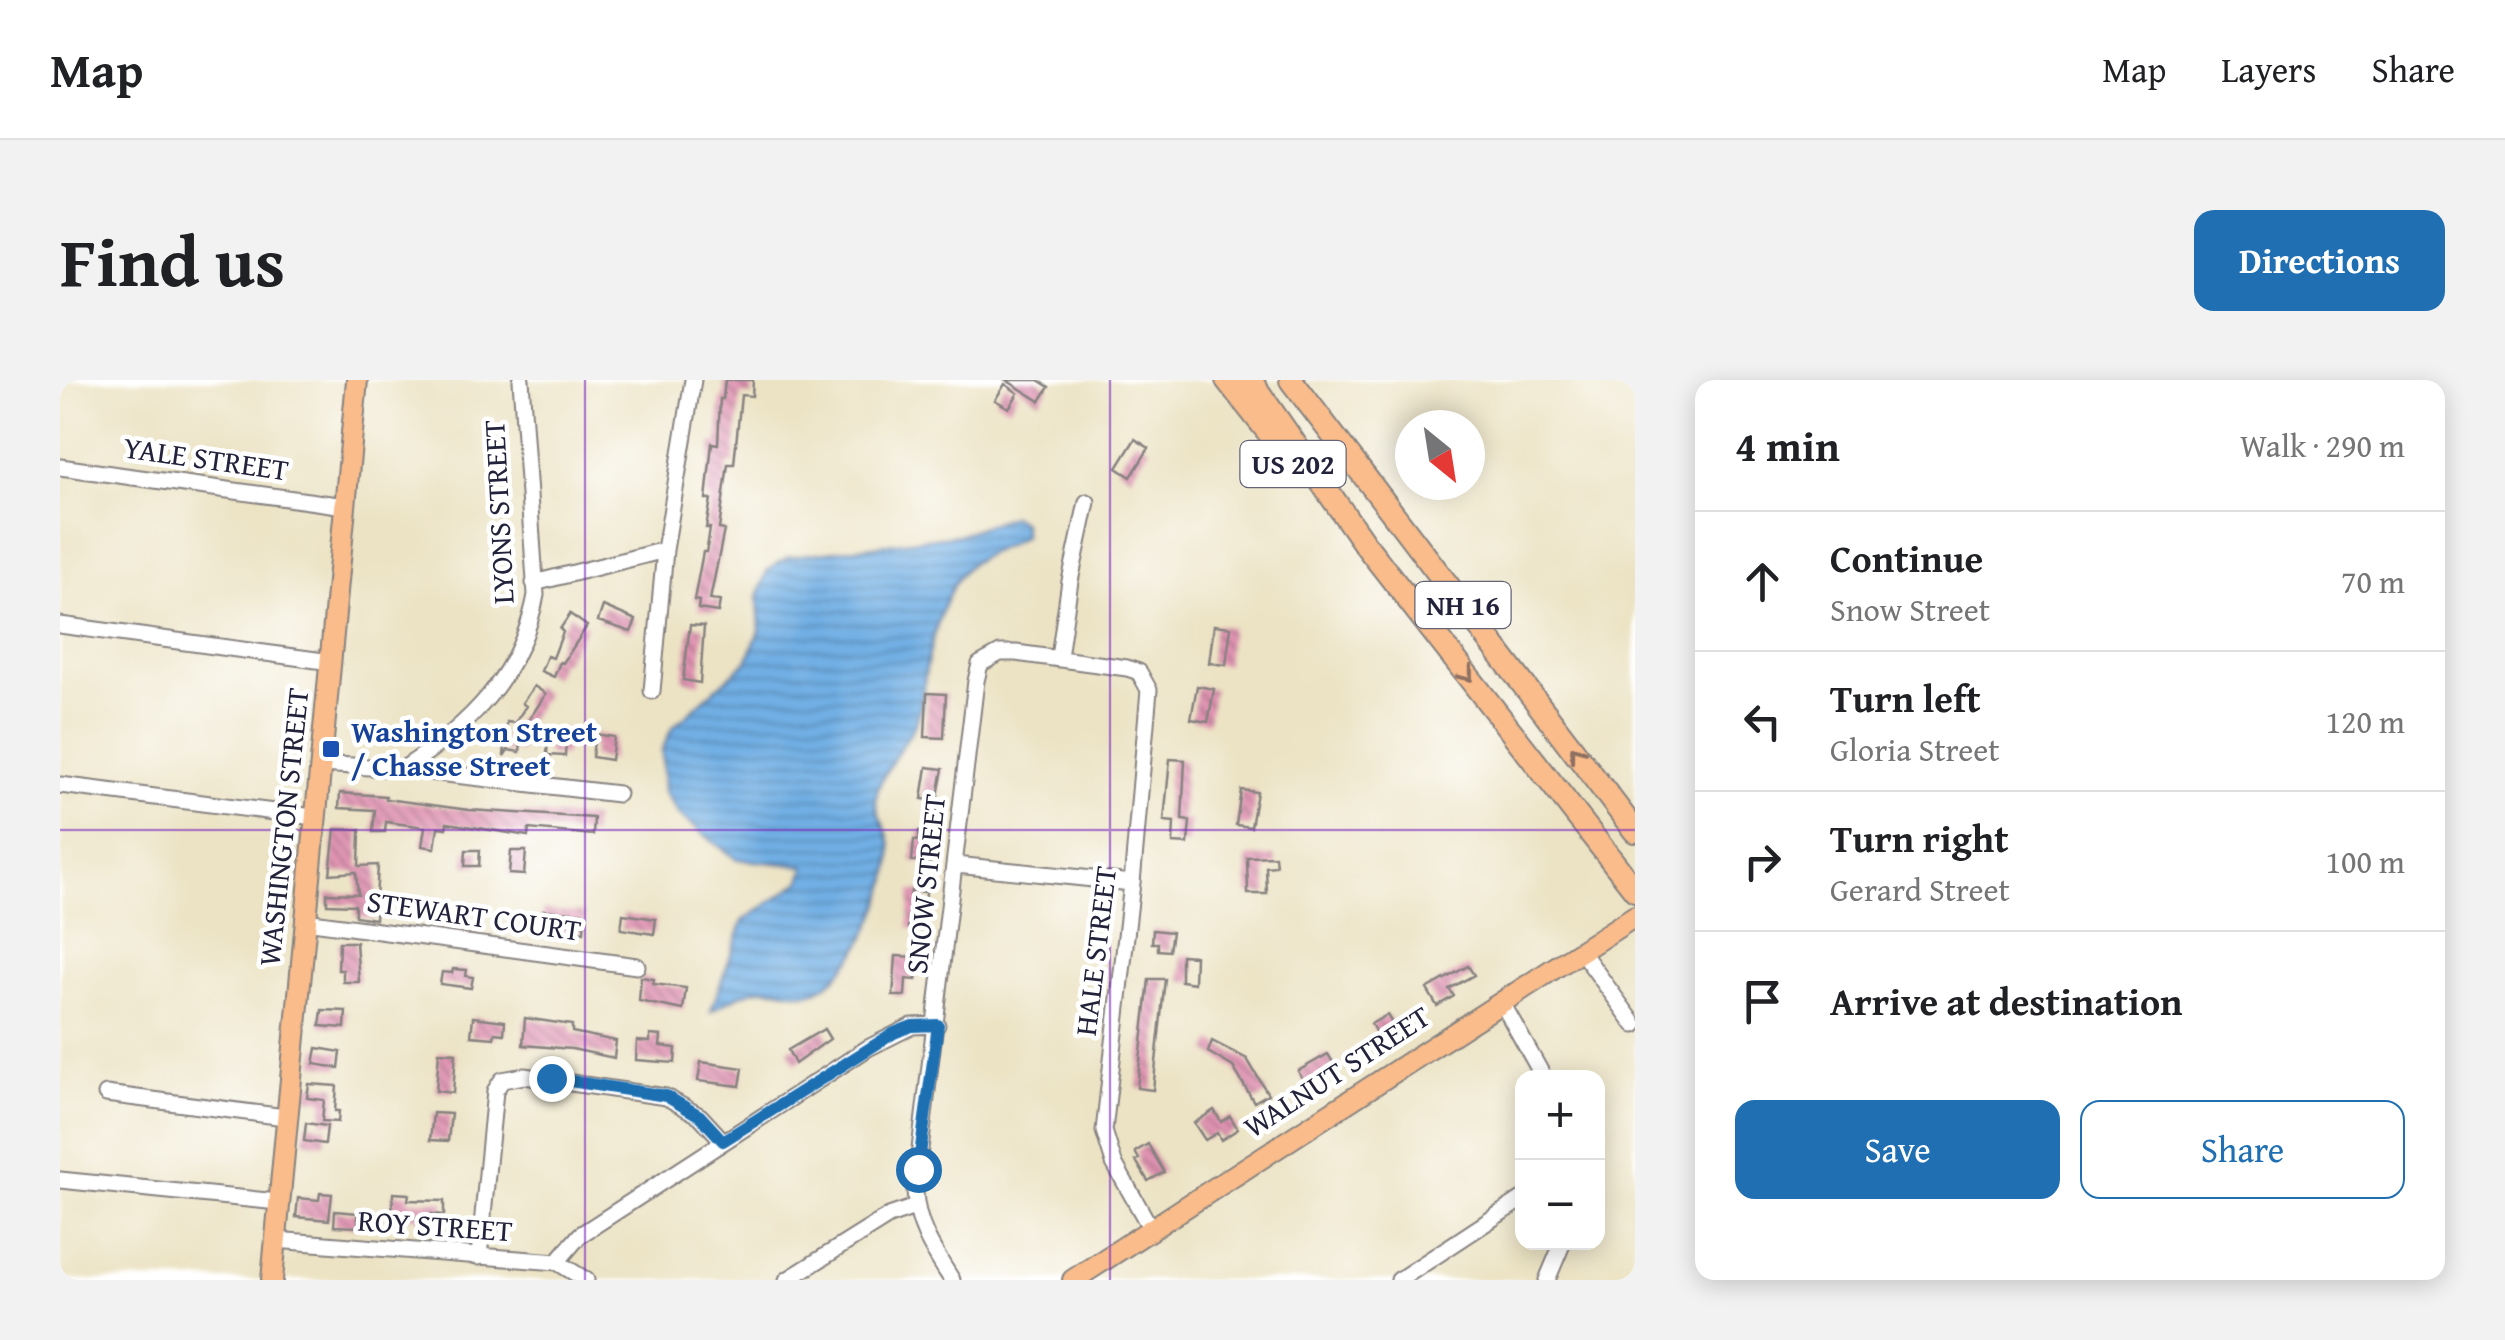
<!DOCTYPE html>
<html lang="en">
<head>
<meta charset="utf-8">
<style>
	:root { --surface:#fff; --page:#f2f2f2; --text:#202124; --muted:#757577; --line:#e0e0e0; --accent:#1f6fb2 }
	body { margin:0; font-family:"Gentium Book Plus",serif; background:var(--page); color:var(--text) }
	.controls { position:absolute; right:30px; bottom:30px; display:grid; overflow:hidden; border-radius:20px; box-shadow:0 5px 25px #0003 }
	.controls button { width:90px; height:90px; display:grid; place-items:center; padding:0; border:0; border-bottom:2px solid var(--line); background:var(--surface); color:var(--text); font:50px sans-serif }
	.compass { position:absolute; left:1335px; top:30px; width:90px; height:90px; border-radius:50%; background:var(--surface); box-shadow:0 5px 25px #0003; rotate:150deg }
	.stop { position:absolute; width:30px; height:30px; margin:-22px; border:8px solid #1f6fb2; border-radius:50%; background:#fff }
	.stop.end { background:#1f6fb2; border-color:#fff; box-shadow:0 2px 10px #0008 }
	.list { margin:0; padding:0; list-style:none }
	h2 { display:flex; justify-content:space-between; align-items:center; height:130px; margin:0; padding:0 40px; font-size:42px }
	h2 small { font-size:32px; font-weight:400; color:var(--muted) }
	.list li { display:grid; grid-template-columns:65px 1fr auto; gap:30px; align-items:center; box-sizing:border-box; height:140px; padding:0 40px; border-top:2px solid var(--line) }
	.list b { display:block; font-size:38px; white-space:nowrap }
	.list p { margin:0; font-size:32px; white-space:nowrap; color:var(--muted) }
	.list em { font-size:32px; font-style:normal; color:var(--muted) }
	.actions { display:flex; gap:20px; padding:30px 40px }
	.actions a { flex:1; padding:22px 0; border:2px solid var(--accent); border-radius:20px; text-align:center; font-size:35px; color:var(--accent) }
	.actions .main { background:var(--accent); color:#fff }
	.icon { flex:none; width:55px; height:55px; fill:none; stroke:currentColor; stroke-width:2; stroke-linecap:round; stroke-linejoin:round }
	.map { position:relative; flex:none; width:1575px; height:900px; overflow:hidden; border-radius:20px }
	header { display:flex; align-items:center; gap:60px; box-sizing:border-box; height:140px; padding:0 50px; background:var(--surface); border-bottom:2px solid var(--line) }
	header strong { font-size:48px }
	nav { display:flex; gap:55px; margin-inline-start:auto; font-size:35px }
	.intro { display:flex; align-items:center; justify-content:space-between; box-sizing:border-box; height:240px; padding:0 60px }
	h1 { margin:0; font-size:70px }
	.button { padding:25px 45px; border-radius:20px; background:var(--accent); color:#fff; font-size:35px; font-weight:700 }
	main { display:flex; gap:60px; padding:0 60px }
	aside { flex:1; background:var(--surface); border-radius:20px; box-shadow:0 5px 25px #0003 }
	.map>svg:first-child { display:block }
	.water { fill:url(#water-rules); stroke:#4a6890; stroke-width:2.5 }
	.building { fill:url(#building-back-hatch) }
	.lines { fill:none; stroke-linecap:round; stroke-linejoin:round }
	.minor-casing { stroke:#878280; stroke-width:19 }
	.major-casing { stroke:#878280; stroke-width:24 }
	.highway-casing { stroke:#878280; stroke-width:26 }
	.minor { stroke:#fff; stroke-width:15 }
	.major { stroke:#f9bc8a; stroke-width:20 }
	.highway { stroke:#f9bc8a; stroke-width:22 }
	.oneway { stroke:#8e6f62 }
	.route { stroke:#1f6fb2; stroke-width:12 }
	.grid { fill:none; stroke:#7b2cbf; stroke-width:2.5; stroke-opacity:0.55 }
	.transit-dot { fill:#1a4fb4; stroke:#fff; stroke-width:4 }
	.labels { text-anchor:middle; stroke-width:9; stroke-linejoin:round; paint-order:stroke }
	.shield { fill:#fff; stroke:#646476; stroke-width:2.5 }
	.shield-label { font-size:28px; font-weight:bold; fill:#22223b }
	.street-label { font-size:30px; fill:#22223b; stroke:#fff }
	.transit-label { font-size:30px; font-weight:bold; fill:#164399; stroke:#fff; text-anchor:start }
</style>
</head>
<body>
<header>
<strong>Map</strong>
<nav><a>Map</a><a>Layers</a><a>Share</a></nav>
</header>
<div class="intro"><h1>Find us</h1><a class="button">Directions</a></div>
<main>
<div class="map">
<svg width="1575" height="900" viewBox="0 0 1575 900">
	<defs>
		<pattern id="water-rules" width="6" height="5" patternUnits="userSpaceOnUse" patternTransform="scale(2.5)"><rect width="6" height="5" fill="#71afe4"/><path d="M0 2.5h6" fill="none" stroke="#5c8eba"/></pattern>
		<pattern id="building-back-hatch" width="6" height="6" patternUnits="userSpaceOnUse" patternTransform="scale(2.5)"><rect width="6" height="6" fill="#df93b1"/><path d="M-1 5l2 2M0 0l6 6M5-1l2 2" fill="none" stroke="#b47891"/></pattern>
	</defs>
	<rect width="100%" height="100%" fill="#fff"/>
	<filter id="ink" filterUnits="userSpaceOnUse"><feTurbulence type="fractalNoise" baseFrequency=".01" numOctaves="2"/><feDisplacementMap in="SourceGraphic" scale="20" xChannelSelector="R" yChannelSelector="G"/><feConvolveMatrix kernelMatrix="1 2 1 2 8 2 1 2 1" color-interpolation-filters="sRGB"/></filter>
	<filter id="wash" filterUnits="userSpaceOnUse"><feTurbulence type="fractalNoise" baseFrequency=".0048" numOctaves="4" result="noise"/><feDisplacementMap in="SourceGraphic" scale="40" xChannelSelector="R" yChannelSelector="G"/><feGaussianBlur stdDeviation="2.25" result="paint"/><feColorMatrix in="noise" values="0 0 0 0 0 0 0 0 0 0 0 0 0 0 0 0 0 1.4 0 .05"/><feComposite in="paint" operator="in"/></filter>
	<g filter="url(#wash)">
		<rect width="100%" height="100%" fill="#ece3c4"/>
		<path class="water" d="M 952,136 L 963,143 L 963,157 C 943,169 912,176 899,196 C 881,223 872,259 866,289 C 863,306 863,326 856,342 C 847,362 813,402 816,423 C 817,438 829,451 831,466 C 834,507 803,574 771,601 C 744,625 727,605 699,609 C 681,612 666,623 651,631 L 683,541 L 741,501 L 745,486 L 676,479 L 619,435 L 604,412 L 602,370 L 612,348 L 687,281 L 700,249 L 698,217 L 707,191 L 728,177 L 898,155 Z"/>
		<g id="blocks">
			<path class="building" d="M 665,0 L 693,0 L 692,16 L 681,15 L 674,84 L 668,84 L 659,149 L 664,150 L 650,220 L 660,221 L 658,232 L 638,229 L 639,221 L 634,220 L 643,172 L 646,172 L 648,162 L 650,148 L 646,148 L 651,119 L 646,119 L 652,63 L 658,64 L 660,19 L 663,19 Z
				M 946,0 L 978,0 L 989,7 L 980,21 Z
				M 945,4 L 958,13 L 949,28 L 935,20 Z
				M 1075,59 L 1089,68 L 1071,97 L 1057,88 Z
				M 543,226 L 576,240 L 571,252 L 538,241 Z
				M 510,234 L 527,246 L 503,283 L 500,282 L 494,297 L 481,291 L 487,276 L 493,278 L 503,252 L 500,249 Z
				M 630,245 L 644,246 L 640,303 L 623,300 Z
				M 1154,245 L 1171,247 L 1166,285 L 1149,283 Z
				M 474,306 L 486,314 L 462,350 L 460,372 L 448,370 L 444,376 L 447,342 L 455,343 L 466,326 L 462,323 Z
				M 1137,306 L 1154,309 L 1148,342 L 1131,339 Z
				M 867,313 L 886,314 L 884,358 L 865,357 Z
				M 535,354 L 554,357 L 551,380 L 532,377 Z
				M 488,356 L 506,358 L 505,376 L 487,375 Z
				M 1110,379 L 1125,380 L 1122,440 L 1130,441 L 1128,464 L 1113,463 L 1114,442 L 1104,441 Z
				M 867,387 L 883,389 L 877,421 L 862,419 Z
				M 1181,410 L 1197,412 L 1191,447 L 1176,445 Z
				M 280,413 L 326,416 L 326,419 L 409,430 L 534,438 L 533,455 L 469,449 L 468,456 L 387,443 L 386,448 L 378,447 L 375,468 L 362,466 L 365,447 L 326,442 L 325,452 L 313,452 L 315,430 L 279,428 Z
				M 878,429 L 885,441 L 874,448 L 866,435 Z
				M 275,449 L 300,450 L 299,486 L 318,485 L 315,539 L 295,536 L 295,525 L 267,524 L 267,513 L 298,514 L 296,492 L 270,494 Z
				M 859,451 L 874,453 L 871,483 L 852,481 L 854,460 L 859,461 Z
				M 406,470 L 420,470 L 419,486 L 405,486 Z
				M 451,471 L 466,471 L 464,495 L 449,494 Z
				M 1215,476 L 1216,486 L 1206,487 L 1207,514 L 1188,514 L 1187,477 Z
				M 851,511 L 866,512 L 864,549 L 848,548 Z
				M 483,530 L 525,533 L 524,552 L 482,549 Z
				M 563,534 L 596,539 L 594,554 L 561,549 Z
				M 1093,550 L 1112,552 L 1109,571 L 1098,570 L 1098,563 L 1092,563 Z
				M 279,562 L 296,562 L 299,602 L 283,602 L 283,590 L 278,590 Z
				M 1121,575 L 1135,576 L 1134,603 L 1121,601 Z
				M 836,576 L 858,577 L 856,600 L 846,599 L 845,616 L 833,616 Z
				M 1408,586 L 1414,595 L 1389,609 L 1394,616 L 1377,626 L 1367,609 Z
				M 393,589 L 407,590 L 406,596 L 413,597 L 411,608 L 380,604 L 382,592 L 392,593 Z
				M 581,597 L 594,599 L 593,604 L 626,608 L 623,630 L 579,621 Z
				M 1089,599 L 1105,599 L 1093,710 L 1077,708 Z
				M 262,630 L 286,631 L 285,648 L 260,646 Z
				M 1327,635 L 1339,655 L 1323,665 L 1311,644 Z
				M 413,637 L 445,641 L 444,654 L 435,653 L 434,658 L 411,656 Z
				M 465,638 L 512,645 L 512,652 L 556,661 L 554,678 L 512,669 L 463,665 Z
				M 764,649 L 770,659 L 735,684 L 728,670 Z
				M 590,655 L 601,656 L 600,666 L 616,668 L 615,683 L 576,680 L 577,661 L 590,662 Z
				M 1152,661 L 1187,679 L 1208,714 L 1194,722 L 1173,687 L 1148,672 Z
				M 257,668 L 281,672 L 279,688 L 254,684 Z
				M 379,672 L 396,673 L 393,713 L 376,711 Z
				M 1268,674 L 1275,686 L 1263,693 L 1265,697 L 1248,708 L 1238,691 Z
				M 641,682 L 683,688 L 680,706 L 638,701 Z
				M 249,704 L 277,706 L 275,731 L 279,731 L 278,742 L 262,741 L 264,720 L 247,718 Z
				M 1154,730 L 1161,742 L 1170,736 L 1178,749 L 1161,760 L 1157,753 L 1145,760 L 1134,743 Z
				M 373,733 L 391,734 L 388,761 L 370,760 Z
				M 246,743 L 267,746 L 265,764 L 244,761 Z
				M 1088,764 L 1104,792 L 1088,801 L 1076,781 L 1079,779 L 1075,772 Z
				M 260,813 L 272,814 L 269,840 L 236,837 L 238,818 L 259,820 Z
				M 333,813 L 349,814 L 348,820 L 384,821 L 384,835 L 371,834 L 370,843 L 359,843 L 359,837 L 332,836 Z
				M 275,831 L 298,833 L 298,847 L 274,846 Z"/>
		</g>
	</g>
	<g filter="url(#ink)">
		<use href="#blocks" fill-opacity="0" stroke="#878280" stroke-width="2.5"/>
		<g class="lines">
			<g class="minor-casing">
				<path id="minor" d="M 0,87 L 285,126
					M 474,203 L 605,170
					M 0,245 L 271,282
					M 999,277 L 1010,201 L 1027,122
					M 592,311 L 605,170 L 633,0
					M 259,384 L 343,389 L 558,414
					M 343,389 C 409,346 461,296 476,215 L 461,0
					M 0,405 L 254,437
					M 896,485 L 1072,503
					M 245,541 L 577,586
					M 1521,571 L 1575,645
					M 1441,621 L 1484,698
					M 46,714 L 225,737
					M 0,800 L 218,822
					M 215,860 L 497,882 L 526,900
					M 419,877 L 435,711 L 442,700 L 464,696 L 606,717 L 640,736 L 663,761
					M 497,882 L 520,855 L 808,668 L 852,646 L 877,645
					M 727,900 L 829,836 L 855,827
					M 892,900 C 874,872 856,845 855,811 L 916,301 L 920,284 L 940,273 L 956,273 L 1067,288 L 1079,292 L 1089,310 L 1072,503 L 1044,751 L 1054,783 L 1091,849
					M 1339,900 L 1462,819
					M 1487,900 L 1503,862"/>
			</g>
			<g class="major-casing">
				<path id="major" d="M 212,900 L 297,0
					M 1013,900 L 1575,536"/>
			</g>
			<g class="highway-casing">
				<path id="highway" d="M 1167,0 L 1224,72
					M 1190,0 L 1304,163 L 1575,510
					M 1231,0 L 1575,451"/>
			</g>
			<use href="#minor" class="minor"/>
			<use href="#major" class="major"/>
			<use href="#highway" class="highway"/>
		</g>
		<defs><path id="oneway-chevron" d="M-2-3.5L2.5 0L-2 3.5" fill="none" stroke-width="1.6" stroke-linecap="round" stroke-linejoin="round" transform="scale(2.5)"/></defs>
		<g class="oneway">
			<use href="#oneway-chevron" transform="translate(1407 295) rotate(52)"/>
			<use href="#oneway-chevron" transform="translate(1516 373) rotate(-127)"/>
		</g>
	</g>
	<g class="lines" filter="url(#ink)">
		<path class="route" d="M 491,698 L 606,716 L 640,736 L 663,761 L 834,653 L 852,646 L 878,645 L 858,789"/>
	</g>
	<path class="grid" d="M 525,0 L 525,900M 1050,0 L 1050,900M 0,450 L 1575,450"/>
	<rect class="transit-dot" x="261" y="359" width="20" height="20" rx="5"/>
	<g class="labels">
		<g class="shield">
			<rect x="1180.5" y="61" width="105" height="46" rx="8"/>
			<rect x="1355.5" y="202" width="95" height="46" rx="8"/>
		</g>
		<g class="shield-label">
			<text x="1233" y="94">US 202</text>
			<text x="1403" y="235">NH 16</text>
		</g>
		<g class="street-label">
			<text transform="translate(146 79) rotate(8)" y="10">YALE STREET</text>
			<text transform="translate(439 132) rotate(-93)" y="10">LYONS STREET</text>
			<text transform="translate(224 447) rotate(-84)" y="10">WASHINGTON STREET</text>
			<text transform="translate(866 504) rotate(-84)" y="10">SNOW STREET</text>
			<text transform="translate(414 536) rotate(8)" y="10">STEWART COURT</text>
			<text transform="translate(1036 571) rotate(-83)" y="10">HALE STREET</text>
			<text transform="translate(1277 692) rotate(-33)" y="10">WALNUT STREET</text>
			<text transform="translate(375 846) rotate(4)" y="10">ROY STREET</text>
		</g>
		<g class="transit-label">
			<text x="291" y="362">Washington Street<tspan x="291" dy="34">/ Chasse Street</tspan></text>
		</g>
	</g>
</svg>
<div class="controls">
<button>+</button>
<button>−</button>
</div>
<svg class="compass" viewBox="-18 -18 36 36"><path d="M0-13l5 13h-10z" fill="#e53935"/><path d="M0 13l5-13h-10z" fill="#757577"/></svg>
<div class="stop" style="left:858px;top:789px"></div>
<div class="stop end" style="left:491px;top:698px"></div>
</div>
<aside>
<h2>4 min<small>Walk · 290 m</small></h2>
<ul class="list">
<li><svg class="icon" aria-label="ahead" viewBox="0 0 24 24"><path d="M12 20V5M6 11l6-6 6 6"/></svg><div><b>Continue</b><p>Snow Street</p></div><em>70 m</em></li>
<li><svg class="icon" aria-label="left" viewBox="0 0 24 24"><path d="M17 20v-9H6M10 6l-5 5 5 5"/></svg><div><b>Turn left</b><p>Gloria Street</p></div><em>120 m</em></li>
<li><svg class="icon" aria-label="right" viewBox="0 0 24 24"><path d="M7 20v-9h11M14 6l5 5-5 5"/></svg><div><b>Turn right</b><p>Gerard Street</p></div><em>100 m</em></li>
<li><svg class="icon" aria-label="arrive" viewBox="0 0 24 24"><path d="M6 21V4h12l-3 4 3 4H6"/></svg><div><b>Arrive at destination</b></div></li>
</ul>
<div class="actions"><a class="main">Save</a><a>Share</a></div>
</aside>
</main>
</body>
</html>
